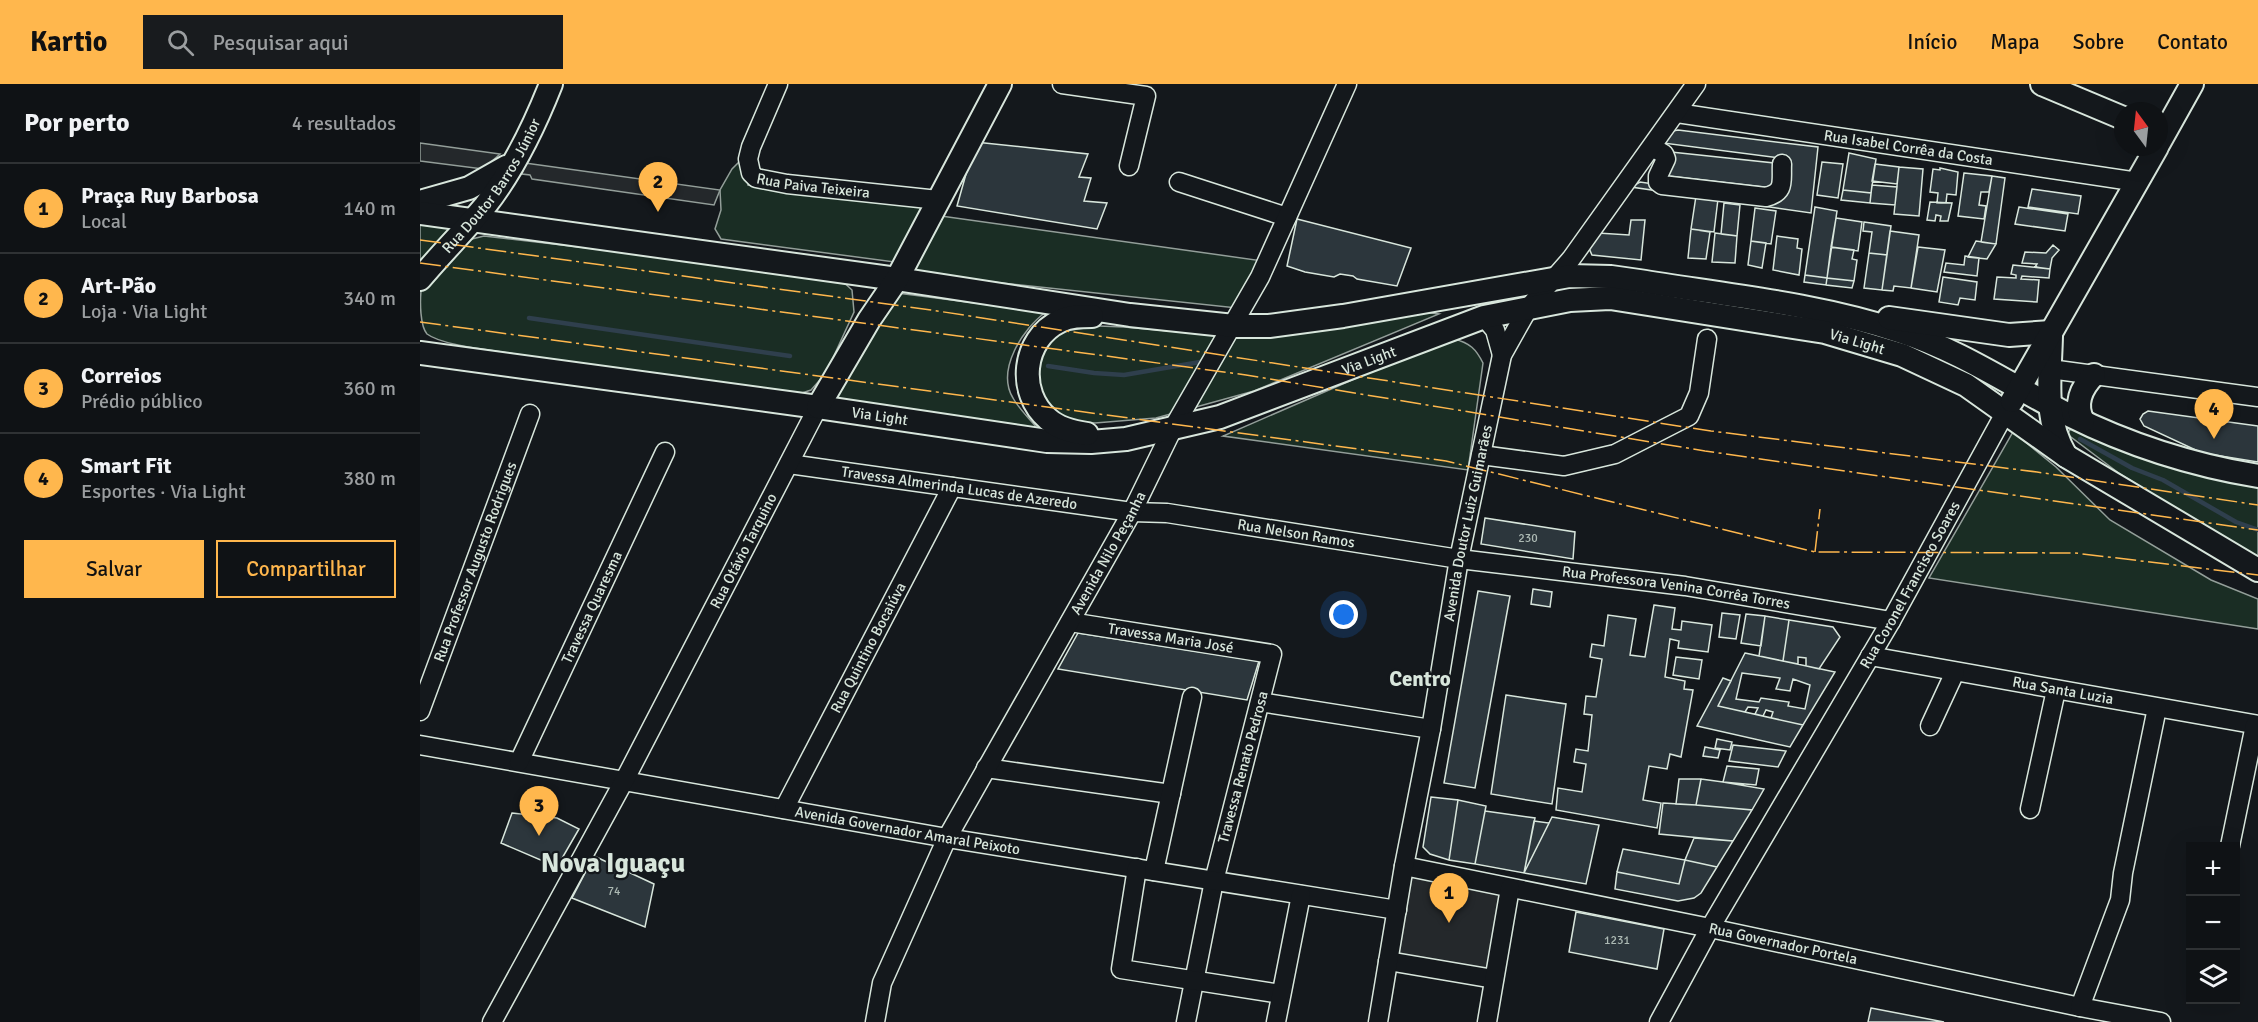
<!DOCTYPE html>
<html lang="pt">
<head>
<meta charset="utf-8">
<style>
	:root { --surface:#0f1215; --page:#181b1e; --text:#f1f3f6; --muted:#9b9ea0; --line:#2f3234; --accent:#ffb74d }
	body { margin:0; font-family:Signika,sans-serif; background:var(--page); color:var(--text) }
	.controls { position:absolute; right:18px; bottom:18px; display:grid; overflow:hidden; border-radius:0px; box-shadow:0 6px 24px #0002 }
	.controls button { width:54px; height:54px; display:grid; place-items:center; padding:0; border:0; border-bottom:2px solid var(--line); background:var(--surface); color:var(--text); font:30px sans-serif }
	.compass { position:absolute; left:1694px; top:18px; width:54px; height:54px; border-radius:50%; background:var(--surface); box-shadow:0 6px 24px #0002; rotate:345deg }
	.you { position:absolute; left:924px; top:531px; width:21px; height:21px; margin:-15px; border:4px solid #fff; border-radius:50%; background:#1a73e8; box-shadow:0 0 0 9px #1a73e833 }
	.badge { display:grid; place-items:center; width:39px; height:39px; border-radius:50%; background:var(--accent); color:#111; font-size:20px; font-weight:700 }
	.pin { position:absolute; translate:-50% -50px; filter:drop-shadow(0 2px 3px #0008) }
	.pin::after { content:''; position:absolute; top:32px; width:21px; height:18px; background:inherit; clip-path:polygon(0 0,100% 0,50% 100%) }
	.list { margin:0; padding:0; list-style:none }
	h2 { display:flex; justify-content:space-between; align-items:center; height:78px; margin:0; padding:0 24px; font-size:26px }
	h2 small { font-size:20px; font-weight:400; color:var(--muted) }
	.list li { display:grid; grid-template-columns:39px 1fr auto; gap:18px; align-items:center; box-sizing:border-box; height:90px; padding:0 24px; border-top:2px solid var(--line) }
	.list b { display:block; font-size:22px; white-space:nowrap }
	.list p { margin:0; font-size:20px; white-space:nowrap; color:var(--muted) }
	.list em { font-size:20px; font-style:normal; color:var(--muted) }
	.actions { display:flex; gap:12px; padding:18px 24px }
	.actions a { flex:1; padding:14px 0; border:2px solid var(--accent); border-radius:0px; text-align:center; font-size:21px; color:var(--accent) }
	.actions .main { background:var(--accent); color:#111 }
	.icon { flex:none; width:33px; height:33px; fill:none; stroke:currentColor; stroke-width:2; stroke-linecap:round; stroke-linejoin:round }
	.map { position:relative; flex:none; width:1838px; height:938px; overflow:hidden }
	header { display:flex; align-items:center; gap:36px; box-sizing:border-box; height:84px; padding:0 30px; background:var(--accent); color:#111 }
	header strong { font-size:28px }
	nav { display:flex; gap:33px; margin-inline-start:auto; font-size:21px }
	.search { width:420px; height:54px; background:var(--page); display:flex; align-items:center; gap:15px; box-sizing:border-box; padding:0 21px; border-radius:0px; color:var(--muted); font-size:22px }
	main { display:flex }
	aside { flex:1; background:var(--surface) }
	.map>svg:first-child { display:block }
	.green { fill:#1a2d24; stroke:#939e99; stroke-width:1.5 }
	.parking { fill:#24282b; stroke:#939e99; stroke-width:1.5 }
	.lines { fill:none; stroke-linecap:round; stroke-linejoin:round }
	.stream { stroke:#2f3f4d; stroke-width:4.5 }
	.building { fill:#2c363c; stroke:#d8e6dc; stroke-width:1.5; fill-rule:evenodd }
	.minor-casing { stroke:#d8e6dc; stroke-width:21 }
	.major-casing { stroke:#d8e6dc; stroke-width:26 }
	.minor { stroke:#14181c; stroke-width:18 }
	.major { stroke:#14181c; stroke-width:22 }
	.power { stroke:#ffb74d; stroke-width:1.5; stroke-dasharray:21 4.5 3 4.5; stroke-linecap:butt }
	.labels { text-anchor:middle; stroke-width:4.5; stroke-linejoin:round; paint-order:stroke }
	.number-label { font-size:12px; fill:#adbab4 }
	.street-label { font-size:15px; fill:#d8e6dc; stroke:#14181c }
	.district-label { font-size:21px; font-weight:bold; fill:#d8e6dc; stroke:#14181c }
	.town-label { font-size:27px; font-weight:bold; fill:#d8e6dc; stroke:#14181c }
</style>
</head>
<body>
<header>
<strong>Kartio</strong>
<div class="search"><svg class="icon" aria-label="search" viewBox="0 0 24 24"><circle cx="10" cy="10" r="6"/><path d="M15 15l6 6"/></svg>Pesquisar aqui</div>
<nav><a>Início</a><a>Mapa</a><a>Sobre</a><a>Contato</a></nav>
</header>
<main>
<aside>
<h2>Por perto<small>4 resultados</small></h2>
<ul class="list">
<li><span class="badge">1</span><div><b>Praça Ruy Barbosa</b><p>Local</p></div><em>140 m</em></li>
<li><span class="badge">2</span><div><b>Art-Pão</b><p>Loja · Via Light</p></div><em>340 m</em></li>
<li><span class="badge">3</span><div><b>Correios</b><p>Prédio público</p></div><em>360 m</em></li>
<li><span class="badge">4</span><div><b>Smart Fit</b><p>Esportes · Via Light</p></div><em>380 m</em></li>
</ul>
<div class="actions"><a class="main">Salvar</a><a>Compartilhar</a></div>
</aside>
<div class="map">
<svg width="1838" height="938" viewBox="0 0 1838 938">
	<rect width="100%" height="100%" fill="#14181c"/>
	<path class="green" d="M 328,69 L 328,101 L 511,119 L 482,179 L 301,155 L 295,145 L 301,126 L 300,106 L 312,85 Z
		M 521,132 L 843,177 L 817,224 L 488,189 Z
		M 0,137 L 33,142 L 0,182 Z
		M 64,152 L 418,193 L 432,206 L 434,228 L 406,289 L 391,306 L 379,310 C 284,297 189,285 95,270 C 73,266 23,262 7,250 C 0,242 0,218 1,207 L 48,156 Z
		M 477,209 L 626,228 C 603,244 576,286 593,314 C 599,325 609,334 617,344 L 409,316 Z
		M 1004,228 L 1019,230 L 834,307 L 736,334 L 675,339 L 647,336 L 625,318 L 618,308 L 616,273 L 625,258 L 654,241 L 704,243 L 818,253 Z
		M 1034,255 C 1050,259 1056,265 1063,279 L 1048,386 L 803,352 L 1017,259 Z
		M 1652,343 L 1838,403 L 1838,475 L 1700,390 L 1647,350 Z
		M 1593,348 L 1636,383 L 1690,436 L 1791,496 L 1838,515 L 1838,545 L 1509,494 Z"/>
	<path class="parking" d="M 0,59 L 80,70 L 63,85 L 0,77 Z
		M 105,79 L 300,106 L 294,121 L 112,95 L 110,91 L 102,90 Z
		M 984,782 L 1090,804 L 1074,895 L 968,877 Z"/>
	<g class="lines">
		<path class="stream" d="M 109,234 L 370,272
			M 628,282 L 674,289 L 704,291 L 780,278
			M 1660,355 L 1712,384 L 1743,396 L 1816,438 L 1838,446"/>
	</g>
	<path class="building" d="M 1258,46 L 1398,63 L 1391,129 L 1211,103 L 1220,98 L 1359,118 L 1368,75 L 1243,59 L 1253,47 Z
		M 555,58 L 668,70 L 659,93 L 671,94 L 664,117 L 687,119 L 677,145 L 537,122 Z
		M 1251,68 L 1354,79 L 1352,104 L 1248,92 Z
		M 1429,69 L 1456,75 L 1451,109 L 1423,106 Z
		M 1402,78 L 1423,80 L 1418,114 L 1397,111 Z
		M 1455,80 L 1479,83 L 1477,100 L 1452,97 Z
		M 1479,83 L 1503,85 L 1499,132 L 1474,130 Z
		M 1520,84 L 1538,88 L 1536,111 L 1527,110 L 1526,119 L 1517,119 L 1518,109 L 1510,108 L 1513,85 L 1520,86 Z
		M 1544,89 L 1572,92 L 1569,108 L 1561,108 L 1559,121 L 1566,122 L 1564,135 L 1538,132 Z
		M 1572,92 L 1585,94 L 1576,160 L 1561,158 Z
		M 1452,101 L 1477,103 L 1475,121 L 1450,119 Z
		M 1612,105 L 1661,112 L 1658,130 L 1608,123 Z
		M 1423,106 L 1451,109 L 1450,119 L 1421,116 Z
		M 1276,112 L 1298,115 L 1294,148 L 1271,145 Z
		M 1510,118 L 1532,119 L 1528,137 L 1520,137 L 1521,132 L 1516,131 L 1515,137 L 1507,136 Z
		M 1304,119 L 1320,121 L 1317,152 L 1301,150 Z
		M 1395,123 L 1417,127 L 1407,194 L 1385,191 Z
		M 1599,123 L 1648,130 L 1645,147 L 1595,140 Z
		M 1335,124 L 1356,127 L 1351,160 L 1331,157 Z
		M 1416,134 L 1442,138 L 1438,167 L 1411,163 Z
		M 877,135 L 991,164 L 977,202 L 937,195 L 933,192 L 920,190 L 914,193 L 885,188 L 867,182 Z
		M 1211,136 L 1225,136 L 1221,176 L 1172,171 L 1168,162 L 1178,149 L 1209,151 Z
		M 1444,138 L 1471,142 L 1467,171 L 1449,169 L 1452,148 L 1443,147 Z
		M 1271,145 L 1290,148 L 1286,175 L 1268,174 Z
		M 1470,147 L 1499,151 L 1491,204 L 1474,202 L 1473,207 L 1462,206 Z
		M 1295,149 L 1317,152 L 1315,179 L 1292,178 Z
		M 1357,152 L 1378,155 L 1377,164 L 1382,165 L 1379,191 L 1353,186 Z
		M 1331,157 L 1346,159 L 1342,184 L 1328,181 Z
		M 1556,157 L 1576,160 L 1567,175 L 1548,173 Z
		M 1633,161 L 1639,166 L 1632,174 L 1630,185 L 1615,183 L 1617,180 L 1602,179 L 1605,168 L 1626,169 Z
		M 1411,163 L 1434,166 L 1432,175 L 1437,176 L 1434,197 L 1407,194 Z
		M 1498,163 L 1525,166 L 1517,208 L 1491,204 Z
		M 1449,169 L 1467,171 L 1462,206 L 1444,204 Z
		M 1545,172 L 1559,174 L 1557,192 L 1524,188 L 1526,179 L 1544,181 Z
		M 1593,181 L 1630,185 L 1629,194 L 1602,192 L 1601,195 L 1619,196 L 1617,218 L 1574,215 L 1577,193 L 1596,194 L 1596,191 L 1591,190 Z
		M 1385,191 L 1407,194 L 1406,201 L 1384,198 Z
		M 1523,193 L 1557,198 L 1555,216 L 1540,214 L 1538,221 L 1519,218 Z
		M 1407,194 L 1434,197 L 1432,204 L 1406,201 Z
		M 1728,327 L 1838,342 L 1838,378 L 1782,369 L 1724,342 L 1720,335 L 1723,330 Z
		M 1065,434 L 1155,448 L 1153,475 L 1061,460 Z
		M 1113,505 L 1132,508 L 1130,523 L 1111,520 Z
		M 1058,507 L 1090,512 L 1055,704 L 1024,699 Z
		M 1234,521 L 1255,524 L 1252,545 L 1261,546 L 1262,537 L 1292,541 L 1288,568 L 1258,564 L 1259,557 L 1250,555 L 1245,593 L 1265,597 L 1264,605 L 1273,606 L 1261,673 L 1250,670 L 1247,685 L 1229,682 L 1223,716 L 1241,719 L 1237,744 L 1136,726 L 1138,704 L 1162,708 L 1166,680 L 1154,678 L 1156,665 L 1168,667 L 1172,631 L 1164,630 L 1166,612 L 1176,613 L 1182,575 L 1170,573 L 1172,560 L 1184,562 L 1188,531 L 1216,535 L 1210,571 L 1225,573 Z
		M 1302,529 L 1320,531 L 1316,555 L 1299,553 Z
		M 1326,530 L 1345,532 L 1341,562 L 1321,559 Z
		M 1345,532 L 1369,536 L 1363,577 L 1339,572 Z
		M 1369,536 L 1413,543 L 1420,553 L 1399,585 L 1386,582 L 1386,574 L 1378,573 L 1378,580 L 1363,577 Z
		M 658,549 L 839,577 L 827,616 L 638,585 Z
		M 1325,569 L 1415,588 L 1383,641 L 1351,634 L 1353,628 L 1346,626 L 1343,632 L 1335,630 L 1338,624 L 1328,623 L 1325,628 L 1298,622 ZM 1322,589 L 1360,594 L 1356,605 L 1370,607 L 1373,595 L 1390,601 L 1385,625 L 1368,622 L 1369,618 L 1341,614 L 1339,618 L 1316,615 Z
		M 1256,573 L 1282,576 L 1279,595 L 1253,591 Z
		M 1303,594 L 1311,597 L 1298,622 L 1383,641 L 1370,663 L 1277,642 Z
		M 1086,611 L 1146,620 L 1132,720 L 1071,710 Z
		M 1297,655 L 1312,658 L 1310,666 L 1295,664 Z
		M 1313,661 L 1366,667 L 1358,683 L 1309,677 Z
		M 1285,663 L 1300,666 L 1298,674 L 1283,672 Z
		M 1307,682 L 1339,685 L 1336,701 L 1303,698 Z
		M 1259,695 L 1281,695 L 1276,721 L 1256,720 Z
		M 1281,695 L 1303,698 L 1344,705 L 1332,726 L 1276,721 Z
		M 1011,713 L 1038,716 L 1029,776 L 1010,770 L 1003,763 Z
		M 1038,716 L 1066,722 L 1055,780 L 1029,776 Z
		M 1243,719 L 1276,721 L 1332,726 L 1313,757 L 1239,750 Z
		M 1065,727 L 1115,734 L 1104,789 L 1055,780 Z
		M 92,729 L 137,734 L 159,745 L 137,783 L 81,759 Z
		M 1132,733 L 1179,741 L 1166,800 L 1104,789 Z
		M 1114,737 L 1129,739 L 1104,789 Z
		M 1274,754 L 1313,757 L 1297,783 L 1265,776 Z
		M 1203,765 L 1265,776 L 1259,800 L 1197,788 Z
		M 174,772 L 234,800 L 225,843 L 152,814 Z
		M 1265,776 L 1297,783 L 1281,809 L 1274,814 L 1258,817 L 1195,805 L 1197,788 L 1259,800 Z
		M 1156,828 L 1244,845 L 1237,885 L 1149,868 Z
		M 1451,924 L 1524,938 L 1448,938 Z"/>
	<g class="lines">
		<g class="minor-casing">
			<g id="minor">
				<path id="s1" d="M 358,0 L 331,63 L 328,75 L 331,89 L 336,94 L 367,100 L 518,116"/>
				<path d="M 642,0 L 726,12 L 709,82"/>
				<path id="s2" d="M 1257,29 L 1718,98"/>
				<path d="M 1232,63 L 1244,70 L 1246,75 L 1238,92 L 1238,98 L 1242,101 L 1346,113 C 1366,108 1361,97 1362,80"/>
				<path d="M 759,98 L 867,133"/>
				<path d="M 1064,233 L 1075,246 L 1082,271"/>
				<path d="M 1630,285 L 1838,313"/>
				<path d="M 1061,371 L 1144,382 L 1195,370 L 1269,332 L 1279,309 L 1287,255"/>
				<path id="s3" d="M 369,380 L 712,428 L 747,429 L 1039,475 L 1265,502 L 1471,537"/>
				<path id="s4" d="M 650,538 L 852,570 L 794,797 L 766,938"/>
				<path id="s5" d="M 1450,572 L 1838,641"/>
				<path d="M 840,618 L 1011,645"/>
				<path id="s6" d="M 0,627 L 110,330"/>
				<path d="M 1510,642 L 1535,588"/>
				<path id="s7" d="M 0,661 L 527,754 L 977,826"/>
				<path id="s8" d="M 99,678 L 245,368"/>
				<path d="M 566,684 L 751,710"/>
				<path id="s9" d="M 364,725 L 532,403"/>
				<path d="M 1610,725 L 1636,606"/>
				<path d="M 1810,762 L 1835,641"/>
				<path id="s10" d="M 984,782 L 1290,844 L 1660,923 L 1741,938"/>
				<path d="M 717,784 L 701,885 L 861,910"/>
				<path d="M 734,787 L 772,613"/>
				<path d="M 968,877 L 1074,895"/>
				<path d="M 1660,923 L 1700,816 L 1703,789 L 1737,624"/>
				<path id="s11" d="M 72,938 L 204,697 L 398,323"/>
				<path id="s12" d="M 455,938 L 462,899 L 527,754 L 712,428 L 753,344 L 840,193 L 927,0"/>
				<path d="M 856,938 L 881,811"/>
				<path id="s13" d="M 958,938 L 984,782 L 1011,645 L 1039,475 L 1082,271 L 1109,223 L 1151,175 L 1276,0"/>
				<path d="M 1067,938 L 1090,804"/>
				<path id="s14" d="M 1239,938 L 1290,844 L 1471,537 L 1585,329"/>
			</g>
		</g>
		<g class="major-casing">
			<g id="major">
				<path d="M 1622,0 L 1703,34"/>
				<path d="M 1739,59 L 1772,0"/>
				<path d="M 0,118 L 49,104 L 86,83"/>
				<path d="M 0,129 L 477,195 L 710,231 L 814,242 L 849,242 L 923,232 L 1150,192 L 1191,193 L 1219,197 C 1306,211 1398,220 1482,248 C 1541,267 1593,303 1649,331 C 1709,361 1772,381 1838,392"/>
				<path id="s15" d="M 0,195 C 21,170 44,147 65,122 C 94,85 114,43 131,0"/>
				<path d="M 1469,234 L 1589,251 L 1631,248"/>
				<path d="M 1631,252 C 1630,295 1623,333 1646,372"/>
				<path id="s16" d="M 0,269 L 398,323 L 627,357 L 671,358 L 706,355 L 800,333 L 1064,233 L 1150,216 L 1190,214 L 1405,248 L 1482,271 L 1546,301 L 1646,372 L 1838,486"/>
				<path d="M 1592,317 L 1737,63"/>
				<path d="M 398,323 L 449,236 L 477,195 L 580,0"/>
				<path d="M 1663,337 C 1654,320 1661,304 1674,291"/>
				<path d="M 667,350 C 653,348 639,345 628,335 C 597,309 602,255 640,237 C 650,232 661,232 672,232"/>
			</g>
		</g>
		<use href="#minor" class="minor"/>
		<use href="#major" class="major"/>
		<path class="power" d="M 0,156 L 511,226 L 1291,347 L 1617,388 L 1838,421
			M 0,179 L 826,291 L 1285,367 L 1838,446
			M 0,238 L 1026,377 L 1395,468 L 1655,469 L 1838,491
			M 1395,468 L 1400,425"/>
	</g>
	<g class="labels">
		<g class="number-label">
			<text x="1108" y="458">230</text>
			<text x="194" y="811">74</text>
			<text x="1197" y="860">1231</text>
		</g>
		<g class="street-label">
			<text dy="5" stroke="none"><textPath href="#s2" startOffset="234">Rua Isabel Corrêa da Costa</textPath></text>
			<text dy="5" stroke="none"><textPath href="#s15" startOffset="118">Rua Doutor Barros Júnior</textPath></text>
			<text dy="5" stroke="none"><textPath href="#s1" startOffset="160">Rua Paiva Teixeira</textPath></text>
			<text dy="5" stroke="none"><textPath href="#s16" startOffset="1470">Via Light</textPath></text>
			<text dy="5" stroke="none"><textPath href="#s16" startOffset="968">Via Light</textPath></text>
			<text dy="5" stroke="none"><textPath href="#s16" startOffset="464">Via Light</textPath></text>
			<text dy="5" stroke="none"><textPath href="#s3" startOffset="172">Travessa Almerinda Lucas de Azeredo</textPath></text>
			<text dy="5" stroke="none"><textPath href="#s13" startOffset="507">Avenida Doutor Luiz Guimarães</textPath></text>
			<text dy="5" stroke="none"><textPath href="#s3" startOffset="512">Rua Nelson Ramos</textPath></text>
			<text dy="5" stroke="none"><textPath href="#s11" startOffset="534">Rua Otávio Tarquino</textPath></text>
			<text dy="5" stroke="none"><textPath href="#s12" startOffset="526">Avenida Nilo Peçanha</textPath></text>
			<text dy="5" stroke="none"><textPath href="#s6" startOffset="159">Rua Professor Augusto Rodrigues</textPath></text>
			<text dy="5" stroke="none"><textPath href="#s14" startOffset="504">Rua Coronel Francisco Soares</textPath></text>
			<text dy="5" stroke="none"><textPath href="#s3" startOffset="896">Rua Professora Venina Corrêa Torres</textPath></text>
			<text dy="5" stroke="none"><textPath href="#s8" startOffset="171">Travessa Quaresma</textPath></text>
			<text dy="5" stroke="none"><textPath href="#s4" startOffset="102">Travessa Maria José</textPath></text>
			<text dy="5" stroke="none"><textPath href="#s9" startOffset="182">Rua Quintino Bocaiúva</textPath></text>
			<text dy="5" stroke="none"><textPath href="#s5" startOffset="196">Rua Santa Luzia</textPath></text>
			<text transform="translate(823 683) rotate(-75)" y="5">Travessa Renato Pedrosa</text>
			<text dy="5" stroke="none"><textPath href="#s7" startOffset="495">Avenida Governador Amaral Peixoto</textPath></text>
			<text dy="5" stroke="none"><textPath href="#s10" startOffset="387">Rua Governador Portela</textPath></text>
		</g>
		<g class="district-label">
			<text x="1000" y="602">Centro</text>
		</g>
		<g class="town-label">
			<text x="193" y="788">Nova Iguaçu</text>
		</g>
	</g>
</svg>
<div class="controls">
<button>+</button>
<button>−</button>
<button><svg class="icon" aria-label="layers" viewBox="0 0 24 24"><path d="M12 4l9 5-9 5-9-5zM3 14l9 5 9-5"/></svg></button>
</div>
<svg class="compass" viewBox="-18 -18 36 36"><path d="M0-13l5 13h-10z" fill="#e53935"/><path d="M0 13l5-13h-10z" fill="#9b9ea0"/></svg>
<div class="you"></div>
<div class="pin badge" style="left:1029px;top:839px">1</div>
<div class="pin badge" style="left:238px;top:128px">2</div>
<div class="pin badge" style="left:119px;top:752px">3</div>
<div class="pin badge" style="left:1794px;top:355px">4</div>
</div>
</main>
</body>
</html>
